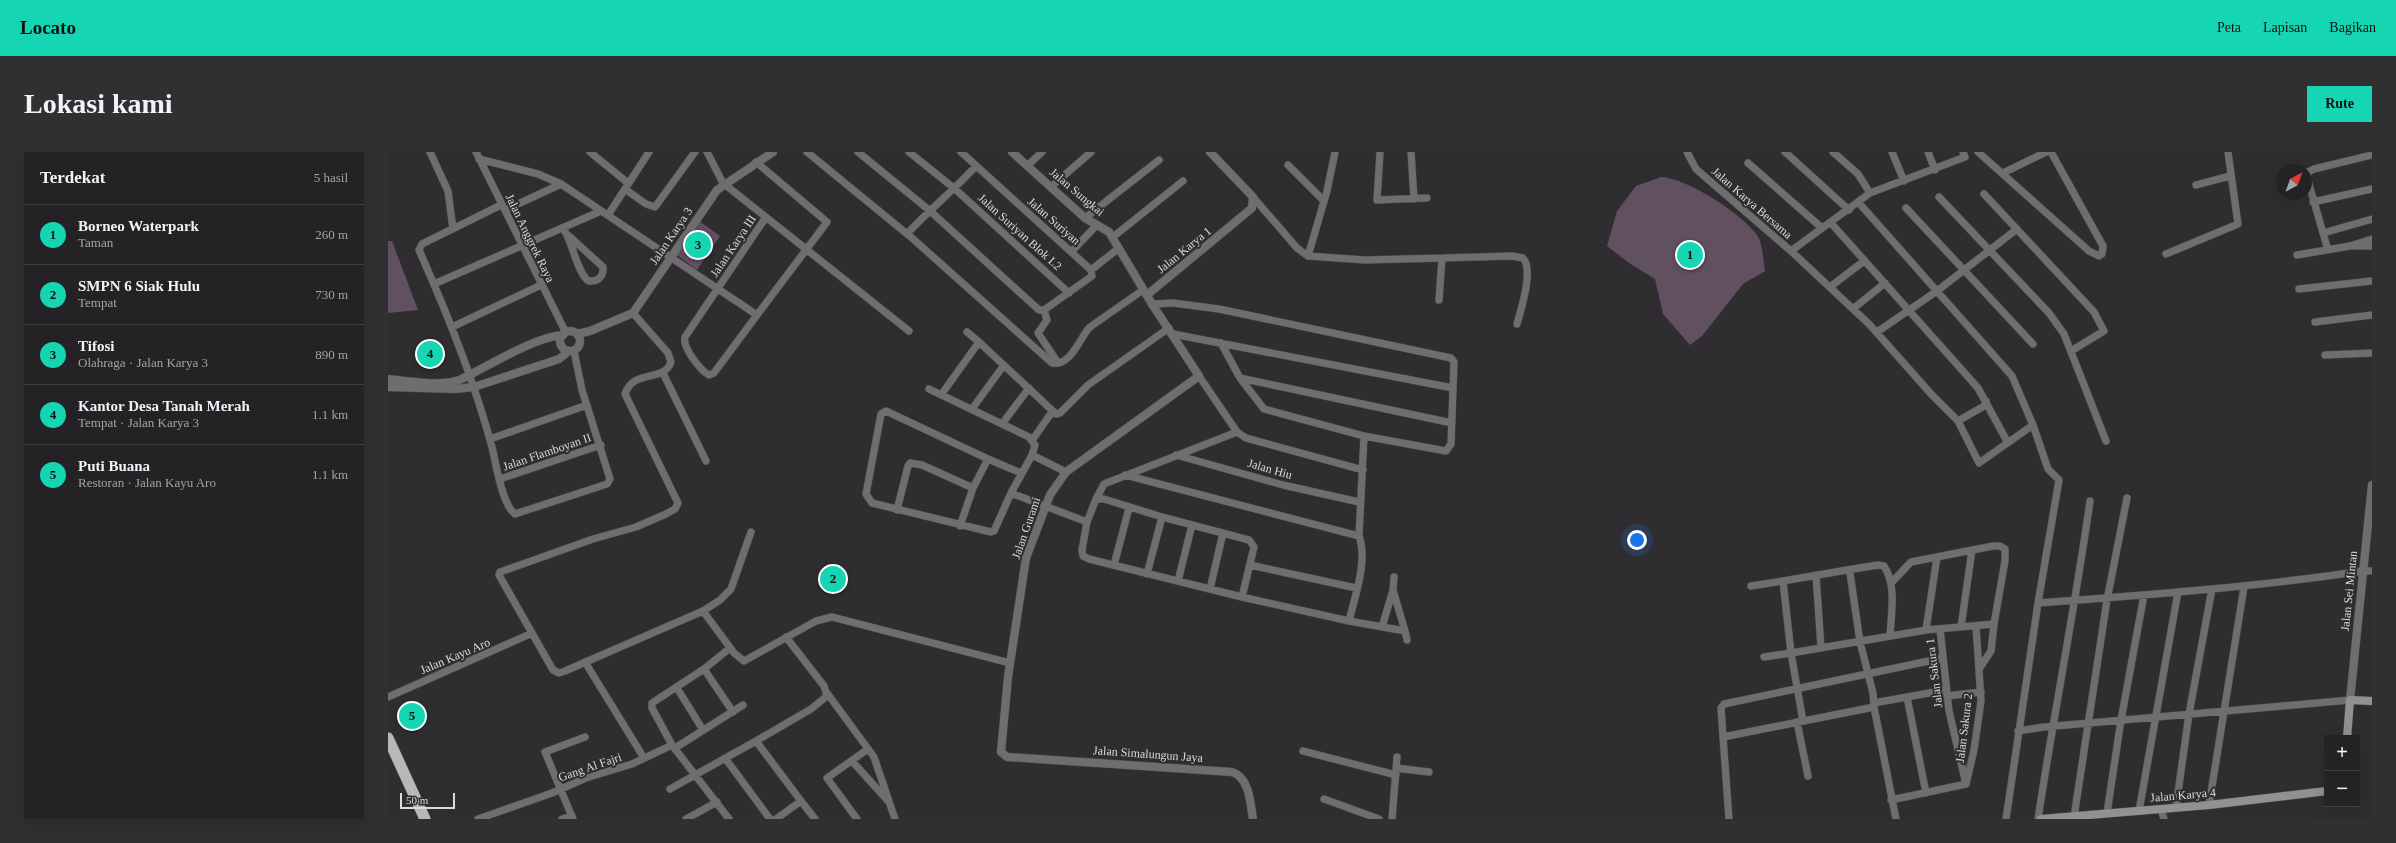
<!DOCTYPE html>
<html lang="id">
<head>
<meta charset="utf-8">
<style>
	:root { --surface:#242224; --page:#302f31; --text:#f1f3f6; --muted:#a3a4a6; --line:#413f41; --accent:#15d5b3 }
	body { margin:0; font-family:"Times New Roman",serif; background:var(--page); color:var(--text) }
	.controls { position:absolute; right:12px; bottom:12px; display:grid; overflow:hidden; border-radius:0px; box-shadow:0 4px 16px #0002 }
	.controls button { width:36px; height:36px; display:grid; place-items:center; padding:0; border:0; border-bottom:1px solid var(--line); background:var(--surface); color:var(--text); font:20px sans-serif }
	.compass { position:absolute; left:1888px; top:12px; width:36px; height:36px; border-radius:50%; background:var(--surface); box-shadow:0 4px 16px #0002; rotate:41deg }
	.scale { position:absolute; left:12px; bottom:10px; width:55px; box-sizing:border-box; padding-left:4px; border:2px solid #dcdadc; border-top:0; font-size:11px; line-height:14px; white-space:nowrap; color:#dcdadc; -webkit-text-stroke:3px #302d30; paint-order:stroke }
	.you { position:absolute; left:1249px; top:388px; width:14px; height:14px; margin:-10px; border:3px solid #fff; border-radius:50%; background:#1a73e8; box-shadow:0 0 0 6px #1a73e833 }
	.badge { display:grid; place-items:center; width:26px; height:26px; border-radius:50%; background:var(--accent); color:#111; font-size:13px; font-weight:700 }
	.pin { position:absolute; translate:-50% -50%; border:2px solid #fff; box-shadow:0 1px 4px #0006 }
	.list { margin:0; padding:0; list-style:none }
	h2 { display:flex; justify-content:space-between; align-items:center; height:52px; margin:0; padding:0 16px; font-size:17px }
	h2 small { font-size:13px; font-weight:400; color:var(--muted) }
	.list li { display:grid; grid-template-columns:26px 1fr auto; gap:12px; align-items:center; box-sizing:border-box; height:60px; padding:0 16px; border-top:1px solid var(--line) }
	.list b { display:block; font-size:15px; white-space:nowrap }
	.list p { margin:0; font-size:13px; white-space:nowrap; color:var(--muted) }
	.list em { font-size:13px; font-style:normal; color:var(--muted) }
	.map { position:relative; flex:none; width:1984px; height:667px; overflow:hidden; border-radius:0px }
	header { display:flex; align-items:center; gap:24px; box-sizing:border-box; height:56px; padding:0 20px; background:var(--accent); color:#111 }
	header strong { font-size:19px }
	nav { display:flex; gap:22px; margin-inline-start:auto; font-size:14px }
	.intro { display:flex; align-items:center; justify-content:space-between; box-sizing:border-box; height:96px; padding:0 24px }
	h1 { margin:0; font-size:28px }
	.button { padding:10px 18px; border-radius:0px; background:var(--accent); color:#111; font-size:14px; font-weight:700 }
	main { display:flex; gap:24px; padding:0 24px }
	aside { flex:1; background:var(--surface); border-radius:0px; box-shadow:0 4px 16px #0002 }
	.map>svg:first-child { display:block }
	.green { fill:#605060 }
	.lines { fill:none; stroke-linecap:round; stroke-linejoin:round }
	.minor-casing { stroke:#4c494c; stroke-width:8 }
	.tertiary-casing { stroke:#4c494c; stroke-width:9 }
	.secondary-casing { stroke:#4c494c; stroke-width:9 }
	.trunk-casing { stroke:#4c494c; stroke-width:12 }
	.minor { stroke:#6f6d6f; stroke-width:7 }
	.tertiary { stroke:#6f6d6f; stroke-width:8 }
	.secondary { stroke:#929092; stroke-width:8 }
	.trunk { stroke:#bab7ba; stroke-width:11 }
	.labels { text-anchor:middle; stroke-width:4; stroke-linejoin:round; paint-order:stroke }
	.street-label { font-size:12px; fill:#dcdadc; stroke:#302d30 }
</style>
</head>
<body>
<header>
<strong>Locato</strong>
<nav><a>Peta</a><a>Lapisan</a><a>Bagikan</a></nav>
</header>
<div class="intro"><h1>Lokasi kami</h1><a class="button">Rute</a></div>
<main>
<aside>
<h2>Terdekat<small>5 hasil</small></h2>
<ul class="list">
<li><span class="badge">1</span><div><b>Borneo Waterpark</b><p>Taman</p></div><em>260 m</em></li>
<li><span class="badge">2</span><div><b>SMPN 6 Siak Hulu</b><p>Tempat</p></div><em>730 m</em></li>
<li><span class="badge">3</span><div><b>Tifosi</b><p>Olahraga · Jalan Karya 3</p></div><em>890 m</em></li>
<li><span class="badge">4</span><div><b>Kantor Desa Tanah Merah</b><p>Tempat · Jalan Karya 3</p></div><em>1.1 km</em></li>
<li><span class="badge">5</span><div><b>Puti Buana</b><p>Restoran · Jalan Kayu Aro</p></div><em>1.1 km</em></li>
</ul>
</aside>
<div class="map">
<svg width="1984" height="667" viewBox="0 0 1984 667">
	<rect width="100%" height="100%" fill="#302d30"/>
	<path class="green" d="M 1273,25 C 1299,26 1353,61 1369,83 C 1375,91 1375,109 1377,119 L 1355,132 L 1314,184 L 1302,193 L 1275,162 L 1267,127 L 1241,111 L 1219,94 L 1229,59 L 1248,34 Z
		M 310,68 L 332,84 L 309,118 L 289,103 Z
		M 0,89 L 4,89 L 30,158 L 0,161 Z"/>
	<g class="lines">
		<g class="minor-casing">
			<path id="minor" d="M 42,0 L 60,39 L 65,77
				M 88,0 L 178,181
				M 202,0 L 240,31
				M 319,0 L 335,31 L 521,179
				M 419,0 L 524,86 L 664,211 C 683,215 692,185 702,175 L 755,138
				M 470,0 L 541,58 L 651,158 L 656,158 L 704,124 L 703,118 L 573,0
				M 521,0 L 567,37 L 681,141
				M 992,0 L 989,48 L 1039,46
				M 1023,0 L 1026,47
				M 1299,0 L 1308,17 L 1403,99 L 1481,172 L 1544,243 L 1570,269 L 1591,311 L 1645,273
				M 1397,0 L 1461,58
				M 1445,0 L 1470,22 L 1482,41
				M 1504,0 L 1516,29
				M 1540,0 L 1547,18
				M 1590,0 L 1701,99 L 1711,104 L 1714,102 L 1715,94 L 1663,0
				M 1984,3 L 1926,17 L 1920,20 L 1919,25 L 1935,81 L 1984,67
				M 91,7 L 150,22 L 173,32 L 369,163 L 326,221 L 321,223 C 312,218 294,195 297,185 L 378,65
				M 368,10 L 439,70 L 369,163
				M 1360,11 L 1434,76
				M 900,13 L 936,49
				M 639,14 L 654,0
				M 1615,21 L 1658,0
				M 1808,33 L 1842,24
				M 663,35 L 703,0
				M 237,37 L 258,52 L 267,55 L 307,0
				M 1596,42 L 1706,160 L 1716,179 L 1683,199
				M 865,45 L 909,96 L 920,104 L 939,39 L 947,0
				M 1551,45 L 1661,161 L 1676,182 L 1718,289
				M 1925,50 L 1984,37
				M 1471,51 L 1624,224 L 1645,273 L 1660,317 L 1671,328 L 1650,451 L 1618,667
				M 113,53 L 34,92 L 31,98 C 60,163 87,230 105,299 C 108,314 115,354 127,362 L 219,332 L 222,327 L 194,238 L 186,199
				M 1518,56 L 1645,192
				M 117,58 L 173,32
				M 220,63 L 261,0
				M 697,66 L 771,8
				M 1443,71 L 1590,236 L 1620,291
				M 175,76 C 184,88 190,124 201,129 C 210,130 216,124 215,115 L 181,84
				M 1935,81 L 1940,98
				M 519,82 C 541,58 566,38 588,14
				M 725,85 L 795,29
				M 1966,94 L 1984,94
				M 684,99 L 708,74
				M 1403,99 L 1482,41 L 1577,5 L 1575,0
				M 1778,102 L 1850,72 L 1840,0
				M 1909,103 L 1962,94 L 1984,87
				M 920,104 L 977,108 L 1054,106 L 1051,148
				M 1054,106 L 1124,104 L 1135,106 C 1146,118 1133,157 1129,172
				M 703,118 L 731,96
				M 46,132 L 213,59
				M 1442,135 L 1476,109
				M 1911,137 L 1984,129
				M 764,152 L 785,151 L 831,157 L 1063,206 L 1066,210 L 1063,292 L 1058,299 L 976,284 L 876,257 L 852,226
				M 1466,156 L 1497,131
				M 656,158 L 659,168 L 650,181 L 670,211
				M 245,161 L 280,201 L 283,210 C 276,231 246,216 237,242 L 290,351 L 287,357 L 278,362 L 248,375 L 205,387 L 112,420 L 111,423 L 165,518 L 171,521 L 177,519 L 315,459 L 346,501 L 356,509 L 428,469 L 444,465 L 622,511
				M 1927,170 L 1984,163
				M 64,175 L 153,133
				M 1489,180 L 1549,139 L 1629,77
				M 785,182 L 1065,236
				M 591,190 L 668,262 L 672,261 L 700,233 L 781,176
				M 833,191 L 852,226 L 1064,271
				M 1937,203 L 1984,201
				M 275,221 L 318,309
				M 811,224 L 849,280 L 858,286 L 975,318
				M 541,237 L 641,285 L 647,293 L 644,303
				M 553,243 L 591,190 L 579,180
				M 584,257 L 616,213
				M 1570,269 L 1596,254 L 1598,249
				M 614,272 L 641,236
				M 102,287 L 199,253
				M 645,287 L 664,260
				M 788,303 L 895,333 L 971,350
				M 678,320 L 644,303 L 623,341 L 699,370 L 708,347 L 716,347 L 774,365 L 861,388 L 866,395 L 854,445
				M 737,323 L 971,384 L 976,284
				M 112,327 L 213,293
				M 623,341 L 606,379 L 603,380 L 484,351 L 478,342 L 493,262 L 498,259 L 600,307 L 633,321
				M 708,347 L 716,332 L 849,280
				M 509,358 L 520,314 L 522,311 L 534,313 L 585,336
				M 699,370 L 694,398 L 695,404 L 701,407 L 854,445 L 961,469 C 967,444 980,409 971,384
				M 572,374 L 585,336 L 600,307
				M 726,413 L 741,356
				M 862,413 L 968,436
				M 1459,418 L 1490,413 L 1496,414 C 1509,434 1503,461 1502,484
				M 759,422 L 774,365
				M 1428,423 L 1433,496
				M 790,429 L 804,373
				M 1363,434 L 1395,429
				M 822,437 L 835,381
				M 1650,451 C 1759,443 1867,435 1975,419 L 1984,419
				M 315,459 L 332,448 L 343,437 L 363,380
				M 961,469 L 1017,479 L 1005,438 L 1006,425
				M 994,475 L 1005,438
				M 1573,475 L 1584,398
				M 1552,477 L 1561,559 L 1578,632
				M 1538,478 L 1549,405
				M 1017,479 L 1019,488
				M 1376,505 L 1403,501 L 1415,569
				M 197,510 L 256,606
				M 316,517 L 345,560
				M 1591,517 L 1603,499 L 1606,472
				M 289,536 L 315,578
				M 439,541 L 486,605 L 507,667
				M 1559,544 L 1593,540
				M 0,545 L 142,482
				M 1519,545 L 1538,641
				M 1486,551 L 1558,538
				M 1486,555 L 1485,541 L 1472,490 L 1462,421 L 1459,418 L 1395,429 L 1403,501 L 1538,478 L 1606,472 L 1617,409 L 1617,397 L 1612,394 L 1605,394 L 1523,410 L 1504,430
				M 1409,570 L 1420,624
				M 1630,579 L 1656,575 L 1962,548
				M 1335,585 L 1333,556 L 1336,552 L 1555,506
				M 368,589 L 423,557 L 439,544 L 436,534 L 398,485
				M 284,593 L 264,556 L 264,551 L 316,517 L 342,496
				M 287,596 L 355,553
				M 915,599 L 1008,623
				M 337,606 L 382,667
				M 464,609 L 500,649
				M 1008,616 L 1041,620
				M 1578,632 L 1586,598 L 1593,549 L 1588,474
				M 282,637 L 368,589 L 413,649 L 388,667
				M 936,647 L 991,667
				M 1503,648 L 1578,632
				M 413,649 L 427,667
				M 1821,653 L 1856,435
				M 1788,655 L 1801,562 L 1824,437
				M 1773,657 L 1776,667
				M 1751,659 L 1790,440
				M 1719,661 L 1733,568 L 1756,443
				M 1686,665 L 1719,448 L 1739,346
				M 90,667 L 164,641 L 198,626 L 244,612 L 284,593 L 341,667
				M 174,667 L 184,664
				M 185,667 L 157,600 L 197,585
				M 298,667 L 329,650
				M 469,667 L 439,626 L 480,597
				M 1004,667 L 1009,605
				M 1341,667 L 1335,585 L 1486,555 L 1508,667
				M 1650,667 C 1666,561 1687,456 1702,349"/>
		</g>
		<g class="tertiary-casing">
			<path id="tertiary" d="M 624,0 L 697,66 L 721,80 L 764,152 L 811,224 L 678,320 L 662,343 L 638,406 L 620,525 L 613,600 L 619,605 L 844,620 C 862,626 862,651 865,667
				M 759,143 L 864,56 L 865,45 L 822,0
				M172 189a10 10 0 1 1 20 0a10 10 0 1 1-20 0Z
				M 189,182 L 202,179 L 245,161 L 329,38 L 385,0
				M 0,227 C 18,229 54,235 71,228 C 98,216 145,185 175,183
				M 0,235 L 67,237 L 86,235 L 171,207 L 181,199
				M 1962,548 L 1984,333"/>
		</g>
		<g class="secondary-casing">
			<path id="secondary" d="M 1959,586 L 1962,548 L 1984,549
				M 1653,667 L 1821,653 L 1939,639"/>
		</g>
		<g class="trunk-casing">
			<path id="trunk" d="M 0,586 L 37,667"/>
		</g>
		<use href="#minor" class="minor"/>
		<use href="#tertiary" class="tertiary"/>
		<use href="#secondary" class="secondary"/>
		<use href="#trunk" class="trunk"/>
	</g>
	<g class="labels">
		<g class="street-label">
			<text transform="translate(689 40) rotate(40)" y="4">Jalan Sungkai</text>
			<text transform="translate(1364 51) rotate(41)" y="4">Jalan Karya Bersama</text>
			<text transform="translate(666 69) rotate(41)" y="4">Jalan Suriyan</text>
			<text transform="translate(632 80) rotate(42)" y="4">Jalan Suriyan Blok L2</text>
			<text transform="translate(283 84) rotate(-56)" y="4">Jalan Karya 3</text>
			<text transform="translate(142 86) rotate(64)" y="4">Jalan Anggrek Raya</text>
			<text transform="translate(345 94) rotate(-56)" y="4">Jalan Karya III</text>
			<text transform="translate(796 98) rotate(-39)" y="4">Jalan Karya 1</text>
			<text transform="translate(159 300) rotate(-19)" y="4">Jalan Flamboyan II</text>
			<text transform="translate(882 317) rotate(16)" y="4">Jalan Hiu</text>
			<text transform="translate(638 376) rotate(-71)" y="4">Jalan Gurami</text>
			<text transform="translate(1961 439) rotate(-84)" y="4">Jalan Sei Mintan</text>
			<text transform="translate(67 504) rotate(-23)" y="4">Jalan Kayu Aro</text>
			<text transform="translate(1546 521) rotate(-97)" y="4">Jalan Sakura 1</text>
			<text transform="translate(1576 576) rotate(-83)" y="4">Jalan Sakura 2</text>
			<text transform="translate(760 602) rotate(4)" y="4">Jalan Simalungun Jaya</text>
			<text transform="translate(202 615) rotate(-19)" y="4">Gang Al Fajri</text>
			<text transform="translate(1795 643) rotate(-5)" y="4">Jalan Karya 4</text>
		</g>
	</g>
</svg>
<div class="controls">
<button>+</button>
<button>−</button>
</div>
<svg class="compass" viewBox="-18 -18 36 36"><path d="M0-13l5 13h-10z" fill="#e53935"/><path d="M0 13l5-13h-10z" fill="#a3a4a6"/></svg>
<div class="scale">50 m</div>
<div class="you"></div>
<div class="pin badge" style="left:1302px;top:103px">1</div>
<div class="pin badge" style="left:445px;top:427px">2</div>
<div class="pin badge" style="left:310px;top:93px">3</div>
<div class="pin badge" style="left:42px;top:202px">4</div>
<div class="pin badge" style="left:24px;top:564px">5</div>
</div>
</main>
</body>
</html>
